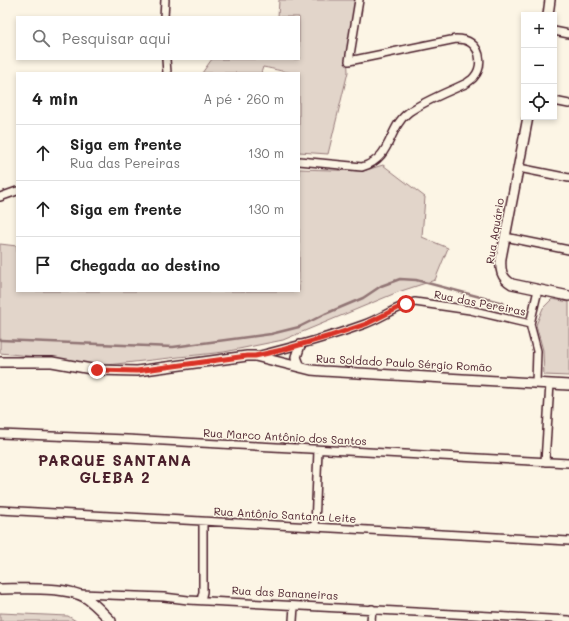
<!DOCTYPE html>
<html lang="pt">
<head>
<meta charset="utf-8">
<style>
	:root { --surface:#fff; --page:#f6f6f6; --text:#222; --muted:#767676; --line:#e0e0e0 }
	body { margin:0; font-family:Mali,sans-serif; background:var(--page); color:var(--text) }
	.controls { position:absolute; right:12px; top:12px; display:grid; overflow:hidden; border-radius:0px; box-shadow:0 2px 6px #0003 }
	.controls button { width:36px; height:36px; display:grid; place-items:center; padding:0; border:0; border-bottom:1px solid var(--line); background:var(--surface); color:var(--text); font:20px sans-serif }
	.stop { position:absolute; width:12px; height:12px; margin:-9px; border:3px solid #d93025; border-radius:50%; background:#fff }
	.stop.end { background:#d93025; border-color:#fff; box-shadow:0 1px 4px #0008 }
	.list { margin:0; padding:0; list-style:none }
	h2 { display:flex; justify-content:space-between; align-items:center; height:52px; margin:0; padding:0 16px; font-size:17px }
	h2 small { font-size:13px; font-weight:400; color:var(--muted) }
	.list li { display:grid; grid-template-columns:26px 1fr auto; gap:12px; align-items:center; box-sizing:border-box; height:56px; padding:0 16px; border-top:1px solid var(--line) }
	.list b { display:block; font-size:15px; white-space:nowrap }
	.list p { margin:0; font-size:13px; white-space:nowrap; color:var(--muted) }
	.list em { font-size:13px; font-style:normal; color:var(--muted) }
	.icon { flex:none; width:22px; height:22px; fill:none; stroke:currentColor; stroke-width:2; stroke-linecap:round; stroke-linejoin:round }
	.map { position:relative; flex:none; width:569px; height:621px; overflow:hidden }
	.search { position:absolute; background:var(--surface); box-shadow:0 2px 6px #0003; left:16px; top:16px; width:284px; height:44px; display:flex; align-items:center; gap:10px; box-sizing:border-box; padding:0 14px; border-radius:0px; color:var(--muted); font-size:15px }
	.panel { position:absolute; background:var(--surface); box-shadow:0 2px 6px #0003; left:16px; top:72px; width:284px; height:220px; border-radius:0px }
	.map>svg:first-child { display:block }
	.green { fill:#e2d5ca; stroke:#967a7a }
	.lines { fill:none; stroke-linecap:round; stroke-linejoin:round }
	.stream { stroke:#917474; stroke-width:2.5 }
	.minor-casing { stroke:#4a1f2b; stroke-width:10 }
	.tertiary-casing { stroke:#4a1f2b; stroke-width:12 }
	.minor { stroke:#fcf5e5; stroke-width:7 }
	.tertiary { stroke:#fcf5e5; stroke-width:9 }
	.route { stroke:#d93025; stroke-width:5 }
	.labels { text-anchor:middle; stroke-width:3; stroke-linejoin:round; paint-order:stroke }
	.street-label { font-size:11px; fill:#4a1f2b; stroke:#fcf5e5 }
	.district-label { font-size:15px; font-weight:bold; letter-spacing:1px; fill:#4a1f2b; stroke:#fcf5e5 }
</style>
</head>
<body>
<div class="map">
<svg width="569" height="621" viewBox="0 0 569 621">
	<rect width="100%" height="100%" fill="#fcf5e5"/>
	<filter id="ink" filterUnits="userSpaceOnUse"><feTurbulence type="fractalNoise" baseFrequency=".025" numOctaves="2"/><feDisplacementMap in="SourceGraphic" scale="8" xChannelSelector="R" yChannelSelector="G"/><feConvolveMatrix kernelMatrix="1 2 1 2 8 2 1 2 1" color-interpolation-filters="sRGB"/></filter>
	<g filter="url(#ink)">
		<path class="green" d="M 279,0 L 355,0 L 347,52 L 348,72 L 328,154 L 299,152 L 299,73 C 286,73 275,69 263,67 L 261,73 L 202,73 L 212,59 L 299,59 L 299,17 L 278,17 Z
			M 383,165 L 425,197 L 422,237 L 448,248 L 435,280 L 398,292 L 283,340 L 224,352 L 98,366 L 30,356 L 0,353 L 0,244 L 17,246 L 17,291 L 299,291 L 299,169 L 363,171 Z
			M 552,299 L 569,302 L 569,376 L 544,375 L 543,350 L 536,325 L 543,308 Z
			M 0,613 L 68,616 L 76,621 L 0,621 Z"/>
		<g class="lines">
			<path class="stream" d="M 0,340 L 173,347 L 271,334 L 299,327 L 325,314 L 363,298 L 381,286 L 400,279 L 416,280 L 503,303"/>
			<g class="minor-casing">
				<path id="minor" d="M 164,17 L 165,0
					M 554,31 L 569,34
					M 166,59 L 167,73
					M 554,101 L 569,104
					M 299,161 L 362,167 C 393,158 387,128 409,112 C 426,100 448,92 467,83 C 469,81 472,80 474,77 C 482,68 482,51 471,43 C 467,40 461,39 456,39 L 349,61 L 359,0
					M 519,168 L 569,178
					M 0,197 L 17,191
					M 505,237 L 569,250
					M 256,356 C 293,347 329,337 365,324 C 382,318 397,306 415,302 L 470,310 L 530,324
					M 536,383 L 537,351 L 530,324 L 538,290
					M 0,434 L 127,439 L 569,463
					M 545,462 L 550,384
					M 0,510 L 569,541
					M 315,527 L 318,450
					M 80,594 L 164,597 L 188,600 L 569,620
					M 201,600 L 203,592 L 203,522
					M 293,621 L 294,606
					M 371,621 L 372,609"/>
			</g>
			<g class="tertiary-casing">
				<path id="tertiary" d="M 548,15 L 550,0
					M 528,117 L 501,258 C 500,269 501,278 512,284 L 569,296
					M 0,362 L 52,362 L 97,370 L 137,371 L 247,356 L 255,356 L 311,370 L 323,371 L 569,385
					M 300,367 L 296,357 L 300,345
					M 0,589 C 22,589 68,586 86,598 C 94,603 104,614 111,621"/>
			</g>
			<use href="#minor" class="minor"/>
			<use href="#tertiary" class="tertiary"/>
		</g>
	</g>
	<g class="lines" filter="url(#ink)">
		<path class="route" d="M 97,370 L 137,371 L 247,356 L 255,356 L 282,350 L 330,336 L 366,324 L 406,304"/>
	</g>
	<g class="labels">
		<g class="street-label">
			<text transform="translate(495 231) rotate(-81)" y="4">Rua Aquário</text>
			<text transform="translate(480 303) rotate(11)" y="4">Rua das Pereiras</text>
			<text transform="translate(404 363) rotate(3)" y="4">Rua Soldado Paulo Sérgio Romão</text>
			<text transform="translate(285 437) rotate(3)" y="4">Rua Marco Antônio dos Santos</text>
			<text transform="translate(285 515) rotate(3)" y="4">Rua Antônio Santana Leite</text>
			<text transform="translate(285 593) rotate(3)" y="4">Rua das Bananeiras</text>
		</g>
		<g class="district-label">
			<text x="115" y="466">PARQUE SANTANA<tspan x="115" dy="17">GLEBA 2</tspan></text>
		</g>
	</g>
</svg>
<div class="controls">
<button>+</button>
<button>−</button>
<button><svg class="icon" aria-label="locate" viewBox="0 0 24 24"><circle cx="12" cy="12" r="6"/><path d="M12 2v4M12 18v4M2 12h4M18 12h4"/></svg></button>
</div>
<div class="stop" style="left:406px;top:304px"></div>
<div class="stop end" style="left:97px;top:370px"></div>
<div class="search"><svg class="icon" aria-label="search" viewBox="0 0 24 24"><circle cx="10" cy="10" r="6"/><path d="M15 15l6 6"/></svg>Pesquisar aqui</div>
<section class="panel">
<h2>4 min<small>A pé · 260 m</small></h2>
<ul class="list">
<li><svg class="icon" aria-label="ahead" viewBox="0 0 24 24"><path d="M12 20V5M6 11l6-6 6 6"/></svg><div><b>Siga em frente</b><p>Rua das Pereiras</p></div><em>130 m</em></li>
<li><svg class="icon" aria-label="ahead" viewBox="0 0 24 24"><path d="M12 20V5M6 11l6-6 6 6"/></svg><div><b>Siga em frente</b></div><em>130 m</em></li>
<li><svg class="icon" aria-label="arrive" viewBox="0 0 24 24"><path d="M6 21V4h12l-3 4 3 4H6"/></svg><div><b>Chegada ao destino</b></div></li>
</ul>
</section>
</div>
</body>
</html>
